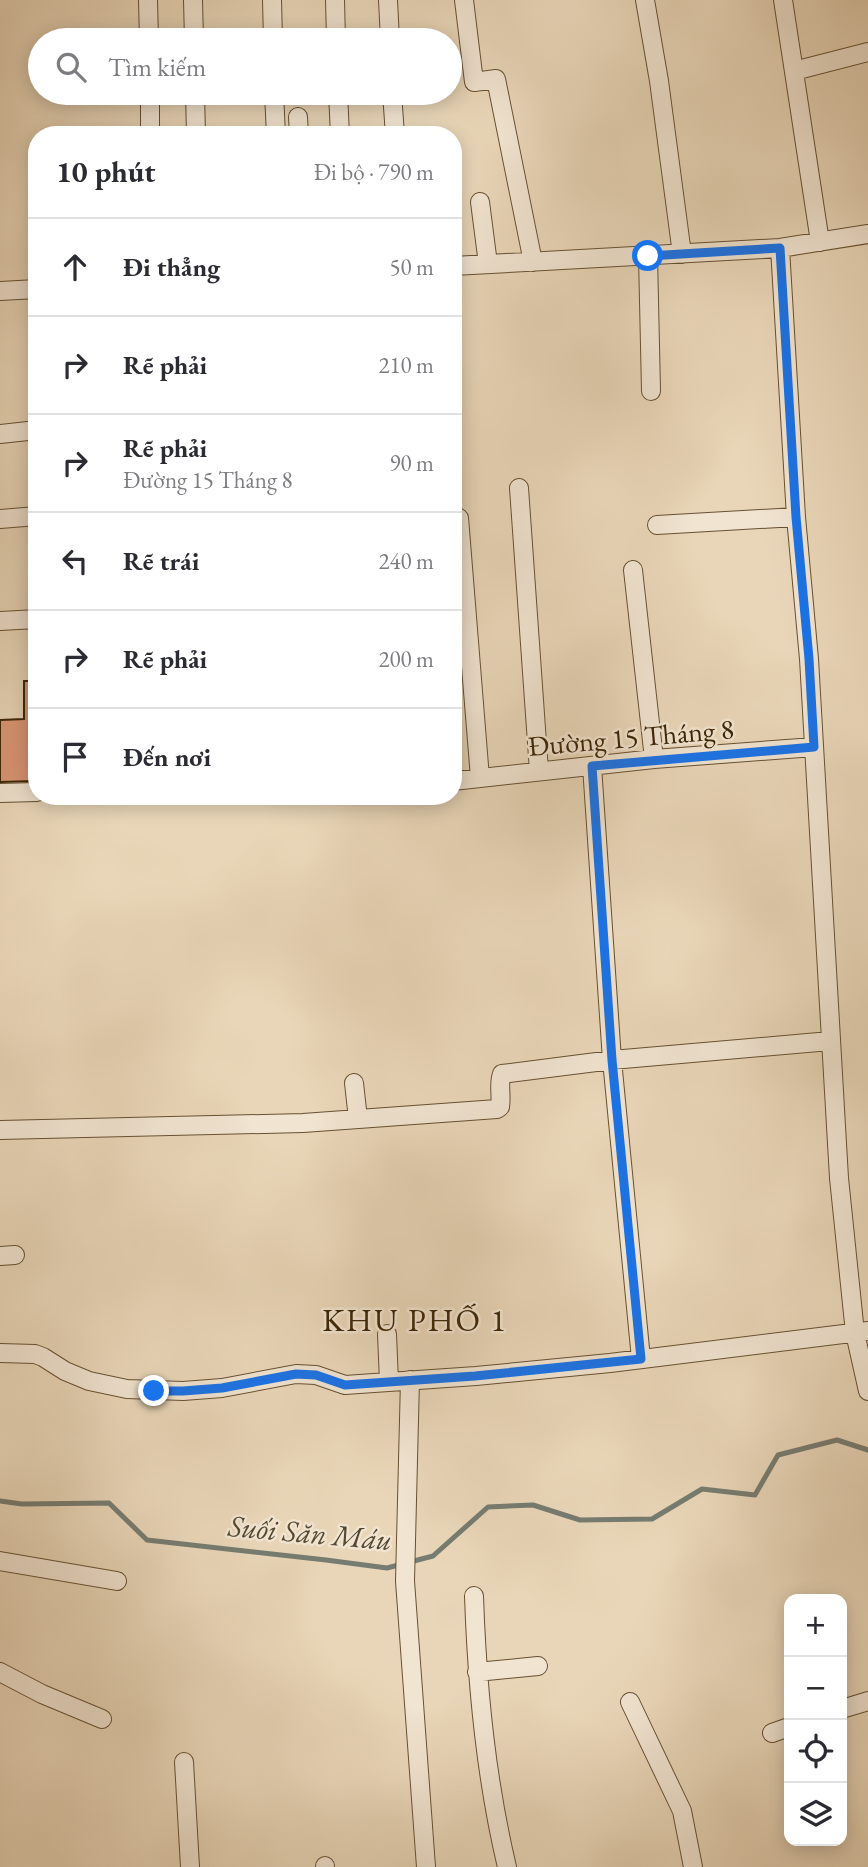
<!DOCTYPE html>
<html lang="vi">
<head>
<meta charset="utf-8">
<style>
	:root { --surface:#fff; --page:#f2f2f3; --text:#2b2b33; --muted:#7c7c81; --line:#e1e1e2 }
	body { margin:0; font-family:"EB Garamond",serif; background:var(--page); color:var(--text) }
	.controls { position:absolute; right:21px; bottom:21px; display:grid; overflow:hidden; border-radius:14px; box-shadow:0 4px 18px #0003 }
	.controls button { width:63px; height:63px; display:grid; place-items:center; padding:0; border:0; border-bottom:2px solid var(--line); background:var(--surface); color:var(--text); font:35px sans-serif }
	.stop { position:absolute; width:21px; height:21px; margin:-16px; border:5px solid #1a73e8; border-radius:50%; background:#fff }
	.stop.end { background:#1a73e8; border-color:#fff; box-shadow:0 2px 7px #0008 }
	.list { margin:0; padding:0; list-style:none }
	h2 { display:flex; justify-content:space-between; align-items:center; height:91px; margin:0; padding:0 28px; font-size:30px }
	h2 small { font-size:23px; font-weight:400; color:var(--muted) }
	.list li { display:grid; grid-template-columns:46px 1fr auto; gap:21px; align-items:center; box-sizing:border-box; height:98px; padding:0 28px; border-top:2px solid var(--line) }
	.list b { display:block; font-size:26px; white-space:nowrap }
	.list p { margin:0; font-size:23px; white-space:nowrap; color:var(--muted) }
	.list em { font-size:23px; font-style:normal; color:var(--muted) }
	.icon { flex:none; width:38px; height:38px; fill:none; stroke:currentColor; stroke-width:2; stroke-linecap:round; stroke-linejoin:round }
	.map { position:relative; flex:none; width:868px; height:1867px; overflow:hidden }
	.search { position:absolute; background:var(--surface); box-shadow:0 4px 18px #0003; left:28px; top:28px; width:434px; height:77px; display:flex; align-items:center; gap:18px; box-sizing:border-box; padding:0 24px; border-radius:38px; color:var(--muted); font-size:26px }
	.panel { position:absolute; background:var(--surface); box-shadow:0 4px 18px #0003; left:28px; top:126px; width:434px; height:679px; border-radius:28px }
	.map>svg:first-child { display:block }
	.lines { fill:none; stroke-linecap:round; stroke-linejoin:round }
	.stream { stroke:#767c71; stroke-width:5 }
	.building { fill:#da9676; stroke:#3c2504; stroke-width:2 }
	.minor-casing { stroke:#675131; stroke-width:20 }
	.minor { stroke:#f1e4d1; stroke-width:18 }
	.route { stroke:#1a73e8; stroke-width:9 }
	.labels { text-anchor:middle; stroke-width:5; stroke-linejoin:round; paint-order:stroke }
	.street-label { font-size:28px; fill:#3c2504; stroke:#f1e4d1 }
	.water-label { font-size:30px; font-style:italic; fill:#544932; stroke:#f1e4d1 }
	.quarter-label { font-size:32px; letter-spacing:2px; fill:#3c2504; stroke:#f1e4d1 }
</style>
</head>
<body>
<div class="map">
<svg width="868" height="1867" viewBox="0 0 868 1867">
	<rect width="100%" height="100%" fill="#e9d6b8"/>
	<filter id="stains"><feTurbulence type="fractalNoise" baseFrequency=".00286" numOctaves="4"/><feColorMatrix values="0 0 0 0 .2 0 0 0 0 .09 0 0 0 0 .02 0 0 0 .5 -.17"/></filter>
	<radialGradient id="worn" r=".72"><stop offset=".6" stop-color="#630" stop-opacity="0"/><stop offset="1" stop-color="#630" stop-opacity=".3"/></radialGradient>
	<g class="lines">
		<path class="stream" d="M 0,1501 L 22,1504 L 109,1503 L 147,1540 L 326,1560 L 387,1568 L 433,1556 L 488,1507 L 533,1505 L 580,1520 L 652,1519 L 702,1489 L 755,1495 L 778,1455 L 837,1440 L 868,1450"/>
	</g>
	<path class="building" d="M 24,681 L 37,681 L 37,781 L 0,782 L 0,720 L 24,719 Z"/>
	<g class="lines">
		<g class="minor-casing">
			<path id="minor" d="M 148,0 L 149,40
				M 193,0 L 194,40
				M 272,0 L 273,40
				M 335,0 L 336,40
				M 388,0 L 390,40
				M 464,0 L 474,82 L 496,79 L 533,262
				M 645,0 L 659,81 L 682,254
				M 783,0 L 820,242
				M 794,71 L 868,52
				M 150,93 L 150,135
				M 195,93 L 196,135
				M 274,93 L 276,135
				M 338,93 L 340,135
				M 392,93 L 395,135
				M 298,117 L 299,135
				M 480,202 L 488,264
				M 780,248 L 796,517 L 809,659 L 839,1178 L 855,1333 L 868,1391
				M 648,256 L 651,391
				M 453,266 L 780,248 L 868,234
				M 0,291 L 37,289
				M 0,434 L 37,430
				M 519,488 L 539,771
				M 459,518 L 480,778
				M 0,519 L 37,516
				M 657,525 L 796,517
				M 633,570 L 654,759
				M 0,621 L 37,619
				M 592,766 L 612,1060 L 641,1359
				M 453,781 L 654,759 L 814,747
				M 0,793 L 37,792
				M 354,1083 L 358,1119
				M 0,1130 L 303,1123 L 497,1109 L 500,1107 C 502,1096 498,1083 502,1074 L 612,1060 L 830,1041
				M 0,1256 L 15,1255
				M 387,1334 L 389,1382
				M 0,1353 L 35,1354 L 43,1357 L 65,1371 L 89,1381 L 127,1389 L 183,1391 L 222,1388 L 296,1374 L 316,1375 L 345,1385 L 476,1376 L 610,1363 L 868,1331
				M 410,1380 L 405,1581 L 426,1867
				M 0,1561 L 117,1581
				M 474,1596 C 477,1686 486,1779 507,1867
				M 0,1672 L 42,1694 L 102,1719
				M 477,1672 L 538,1666
				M 630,1702 L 682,1811 L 693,1867
				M 842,1709 L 868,1701
				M 772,1733 L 789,1727
				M 184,1762 L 190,1867
				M 325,1866 L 325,1867"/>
		</g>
		<use href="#minor" class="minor"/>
	</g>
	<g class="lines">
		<path class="route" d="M 154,1391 L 183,1391 L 222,1388 L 296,1374 L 316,1375 L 345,1385 L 475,1376 L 641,1359 L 612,1060 L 592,766 L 814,747 L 809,659 L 796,517 L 780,248 L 648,256"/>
	</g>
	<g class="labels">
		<g class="street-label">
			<text transform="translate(631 737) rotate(-5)" y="10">Đường 15 Tháng 8</text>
		</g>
		<g class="water-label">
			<text transform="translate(310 1533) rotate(5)" y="10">Suối Săn Máu</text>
		</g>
		<g class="quarter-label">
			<text x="415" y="1331">KHU PHỐ 1</text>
		</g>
	</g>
	<rect width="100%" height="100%" filter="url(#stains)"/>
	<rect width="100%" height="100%" fill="url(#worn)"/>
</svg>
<div class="controls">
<button>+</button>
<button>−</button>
<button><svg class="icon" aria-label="locate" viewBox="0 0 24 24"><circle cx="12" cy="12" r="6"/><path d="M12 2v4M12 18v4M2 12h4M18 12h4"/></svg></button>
<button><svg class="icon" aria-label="layers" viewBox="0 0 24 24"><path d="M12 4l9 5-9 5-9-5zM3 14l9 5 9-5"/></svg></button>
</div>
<div class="stop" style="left:648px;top:256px"></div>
<div class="stop end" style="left:154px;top:1391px"></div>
<div class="search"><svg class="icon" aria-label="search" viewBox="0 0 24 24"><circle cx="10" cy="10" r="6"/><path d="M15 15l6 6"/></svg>Tìm kiếm</div>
<section class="panel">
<h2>10 phút<small>Đi bộ · 790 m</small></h2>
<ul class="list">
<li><svg class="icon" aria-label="ahead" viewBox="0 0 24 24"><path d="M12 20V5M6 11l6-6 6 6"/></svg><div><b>Đi thẳng</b></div><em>50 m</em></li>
<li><svg class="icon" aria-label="right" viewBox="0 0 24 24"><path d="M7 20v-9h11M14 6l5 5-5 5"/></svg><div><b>Rẽ phải</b></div><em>210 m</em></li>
<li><svg class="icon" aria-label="right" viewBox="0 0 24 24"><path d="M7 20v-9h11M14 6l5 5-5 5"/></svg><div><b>Rẽ phải</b><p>Đường 15 Tháng 8</p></div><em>90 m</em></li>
<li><svg class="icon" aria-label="left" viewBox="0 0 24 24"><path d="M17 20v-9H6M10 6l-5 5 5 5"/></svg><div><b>Rẽ trái</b></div><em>240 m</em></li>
<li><svg class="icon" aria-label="right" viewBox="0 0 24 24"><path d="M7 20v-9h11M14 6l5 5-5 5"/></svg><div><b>Rẽ phải</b></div><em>200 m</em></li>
<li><svg class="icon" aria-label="arrive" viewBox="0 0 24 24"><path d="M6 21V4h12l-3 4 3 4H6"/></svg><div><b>Đến nơi</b></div></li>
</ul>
</section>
</div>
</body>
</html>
